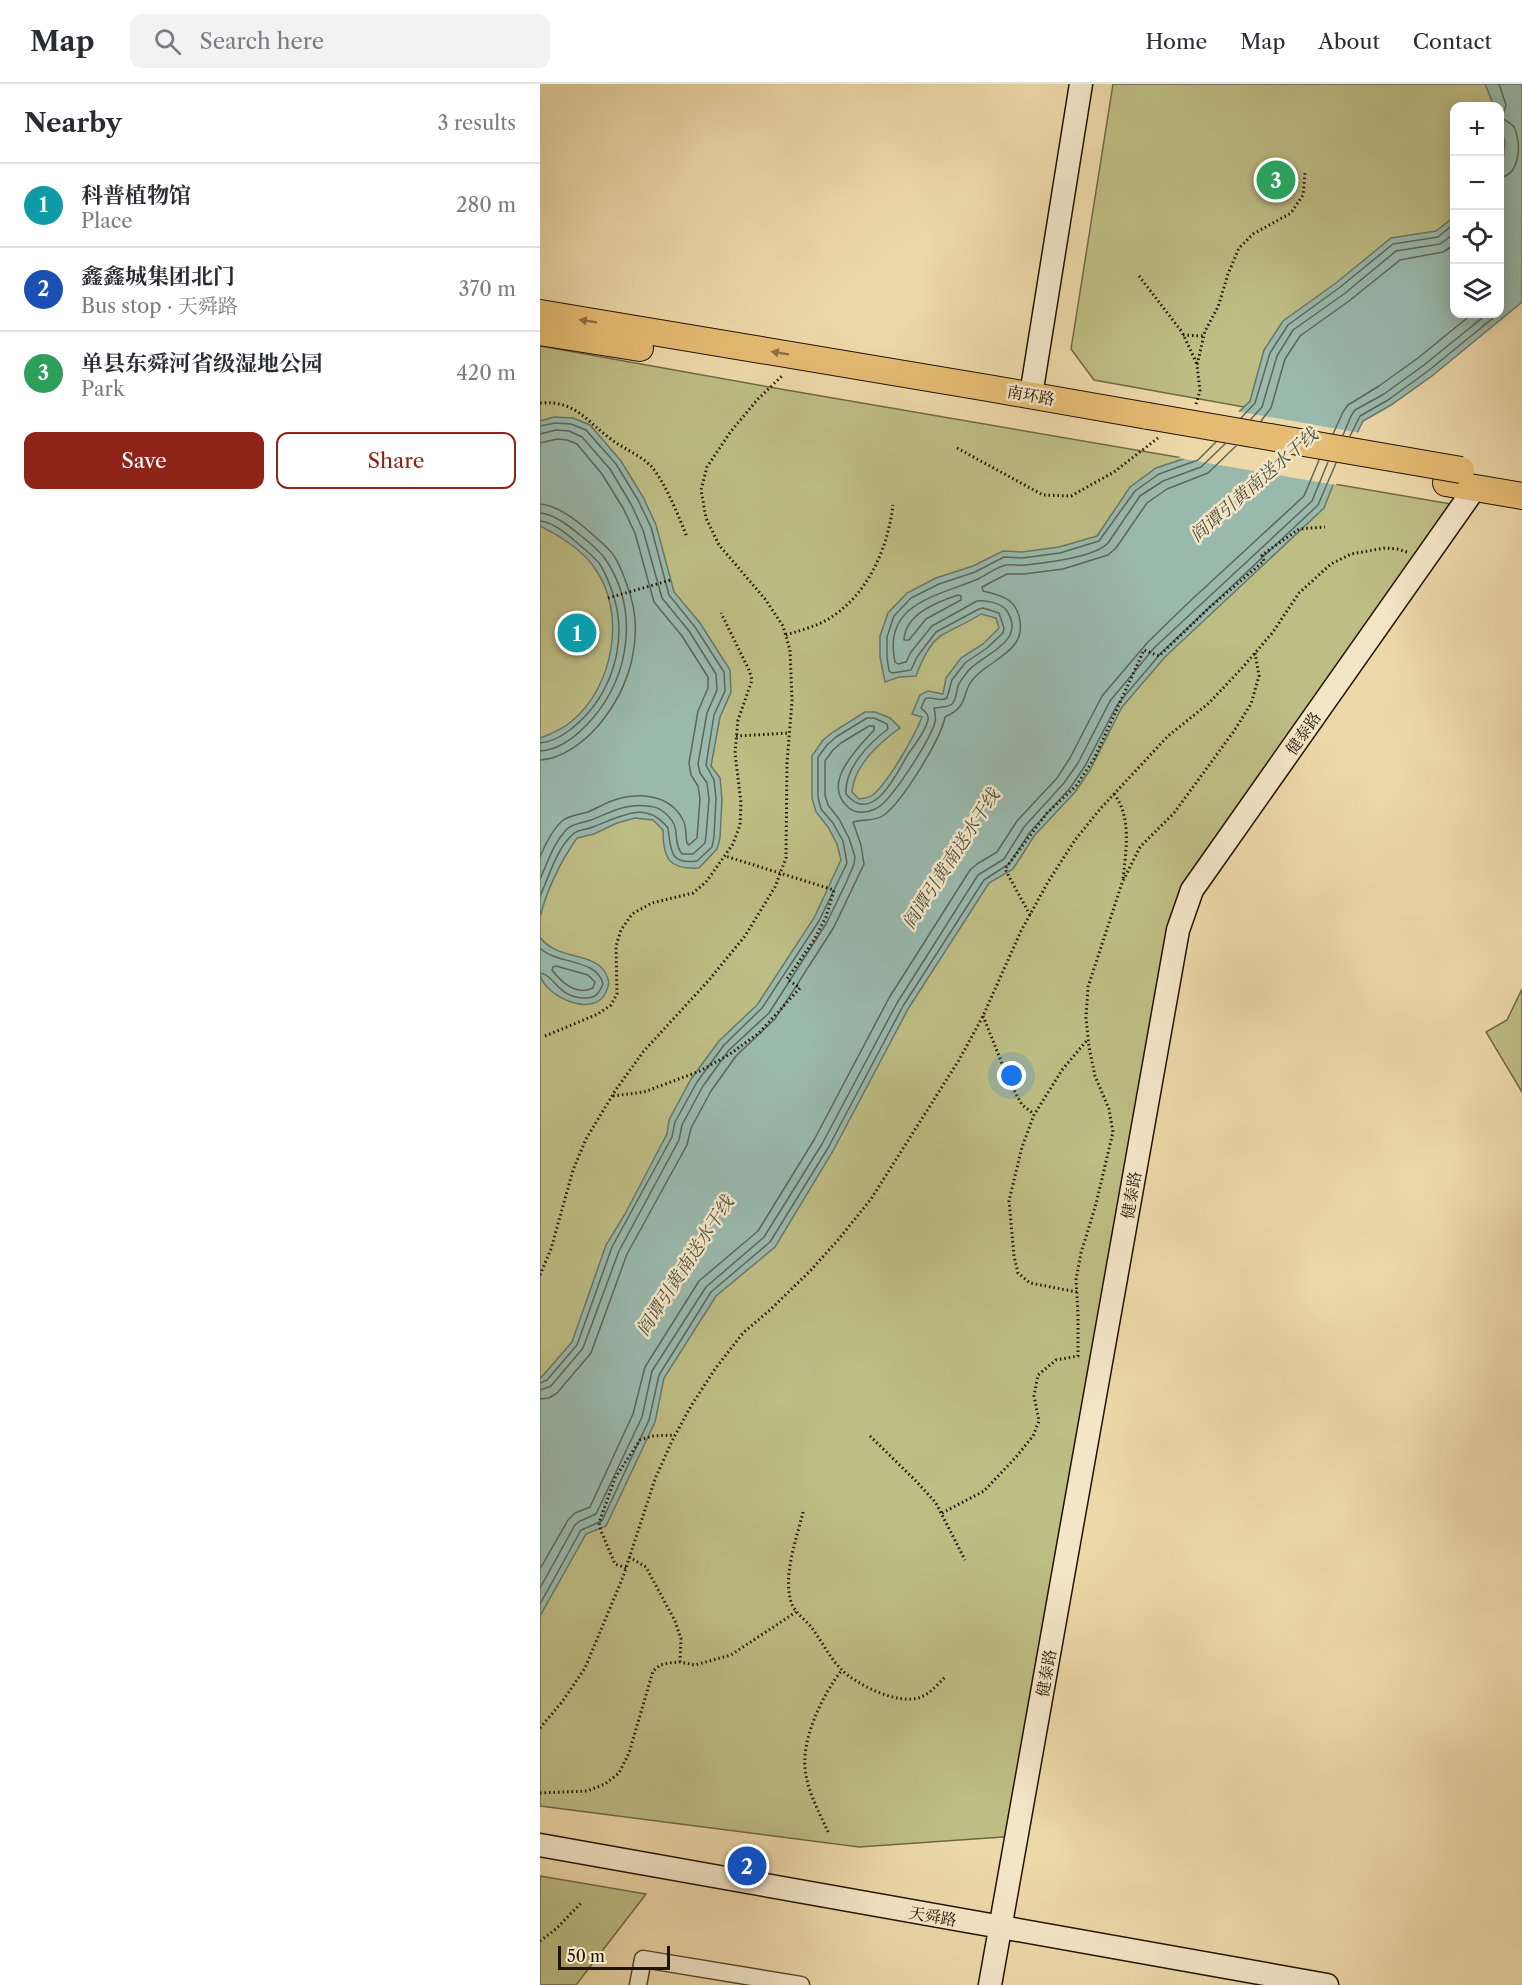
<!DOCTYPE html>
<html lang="en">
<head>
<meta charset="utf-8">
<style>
	:root { --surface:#fff; --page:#f2f2f3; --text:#2b2b33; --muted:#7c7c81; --line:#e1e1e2; --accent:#8f2418 }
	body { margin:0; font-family:"Libre Caslon Text","Noto Serif SC",serif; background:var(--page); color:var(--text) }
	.controls { position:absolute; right:18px; top:18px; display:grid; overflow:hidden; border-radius:12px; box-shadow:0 3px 15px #0003 }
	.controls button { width:54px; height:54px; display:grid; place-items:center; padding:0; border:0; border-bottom:2px solid var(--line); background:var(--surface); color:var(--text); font:30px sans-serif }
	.scale { position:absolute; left:18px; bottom:15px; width:112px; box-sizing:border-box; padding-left:6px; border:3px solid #211303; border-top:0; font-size:16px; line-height:21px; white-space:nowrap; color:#211303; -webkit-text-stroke:4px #f3e6c7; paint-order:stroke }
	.you { position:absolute; left:472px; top:992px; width:21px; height:21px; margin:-15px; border:4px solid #fff; border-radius:50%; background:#1a73e8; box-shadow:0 0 0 9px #1a73e833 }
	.badge { display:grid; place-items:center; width:39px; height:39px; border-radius:50%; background:var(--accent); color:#fff; font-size:20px; font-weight:700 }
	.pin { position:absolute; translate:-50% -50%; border:3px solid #fff; box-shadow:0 2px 6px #0006 }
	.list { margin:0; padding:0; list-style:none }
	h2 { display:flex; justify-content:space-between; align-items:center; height:78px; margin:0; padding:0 24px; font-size:26px }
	h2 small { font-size:20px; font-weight:400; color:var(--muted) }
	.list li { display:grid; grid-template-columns:39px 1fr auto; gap:18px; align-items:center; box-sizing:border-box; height:84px; padding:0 24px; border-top:2px solid var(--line) }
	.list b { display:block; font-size:22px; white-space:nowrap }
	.list p { margin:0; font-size:20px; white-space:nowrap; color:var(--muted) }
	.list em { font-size:20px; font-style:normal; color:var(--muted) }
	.actions { display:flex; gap:12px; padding:18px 24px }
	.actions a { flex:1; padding:14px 0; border:2px solid var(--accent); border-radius:12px; text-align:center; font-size:21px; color:var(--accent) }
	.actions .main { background:var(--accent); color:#fff }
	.icon { flex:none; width:33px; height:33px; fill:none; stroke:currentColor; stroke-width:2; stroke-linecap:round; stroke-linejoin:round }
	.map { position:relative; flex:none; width:982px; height:1901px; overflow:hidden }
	header { display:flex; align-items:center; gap:36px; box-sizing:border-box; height:84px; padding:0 30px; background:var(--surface); border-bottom:2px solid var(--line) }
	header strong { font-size:28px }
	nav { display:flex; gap:33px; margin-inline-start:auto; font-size:21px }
	.search { width:420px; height:54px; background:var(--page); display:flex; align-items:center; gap:15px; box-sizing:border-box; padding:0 21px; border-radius:12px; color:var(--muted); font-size:22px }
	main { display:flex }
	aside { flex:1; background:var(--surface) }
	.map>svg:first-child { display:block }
	.green { fill:#bebd84; stroke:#706844; stroke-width:1.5 }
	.water { fill:#99b9ad; stroke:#697769; stroke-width:1.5 }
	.pier { fill:#edd8a9 }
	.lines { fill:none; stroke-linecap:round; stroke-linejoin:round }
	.shore { stroke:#5d6658; stroke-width:1.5 }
	.street-casing { stroke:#54442c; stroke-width:19 }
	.secondary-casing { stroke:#211303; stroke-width:25 }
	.primary-casing { stroke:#211303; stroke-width:28 }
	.path { stroke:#211303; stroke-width:3; stroke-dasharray:1.5 3; stroke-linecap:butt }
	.street { stroke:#f3e6c7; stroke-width:16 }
	.secondary { stroke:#f3e6c7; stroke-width:22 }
	.primary { stroke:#e6bc74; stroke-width:26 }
	.primary-bridge-casing { stroke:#211303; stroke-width:28; stroke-linecap:butt }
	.primary-bridge { stroke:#e6bc74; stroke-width:26 }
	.oneway { fill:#8d7041 }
	.labels { text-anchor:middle; stroke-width:5; stroke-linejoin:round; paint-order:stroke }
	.street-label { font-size:16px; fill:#211303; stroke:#f3e6c7 }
	.water-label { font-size:18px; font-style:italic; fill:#4b4d3e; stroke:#f3e6c7 }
</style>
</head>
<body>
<header>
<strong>Map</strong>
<div class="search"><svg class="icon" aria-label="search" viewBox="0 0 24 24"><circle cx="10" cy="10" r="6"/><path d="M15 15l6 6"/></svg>Search here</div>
<nav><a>Home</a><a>Map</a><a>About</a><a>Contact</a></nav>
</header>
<main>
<aside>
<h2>Nearby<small>3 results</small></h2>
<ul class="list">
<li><span class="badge" style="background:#0f9aa8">1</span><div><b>科普植物馆</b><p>Place</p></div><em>280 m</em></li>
<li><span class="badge" style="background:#1a4fb4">2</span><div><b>鑫鑫城集团北门</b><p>Bus stop · 天舜路</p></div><em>370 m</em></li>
<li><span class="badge" style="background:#2e9e5b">3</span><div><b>单县东舜河省级湿地公园</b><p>Park</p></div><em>420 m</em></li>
</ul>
<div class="actions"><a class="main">Save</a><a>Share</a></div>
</aside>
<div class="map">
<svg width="982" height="1901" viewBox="0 0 982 1901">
	<rect width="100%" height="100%" fill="#edd8a9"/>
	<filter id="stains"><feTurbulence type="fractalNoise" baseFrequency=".00333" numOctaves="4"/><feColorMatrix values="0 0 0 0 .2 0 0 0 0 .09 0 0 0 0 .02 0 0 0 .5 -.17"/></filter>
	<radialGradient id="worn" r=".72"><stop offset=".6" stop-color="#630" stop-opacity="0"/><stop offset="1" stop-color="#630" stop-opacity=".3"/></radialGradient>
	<path class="green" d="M 573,0 L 982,0 L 960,181 L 960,22 L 914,22 L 914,206 L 704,323 L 554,296 L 531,265 Z
		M 0,262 L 252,307 L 923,422 L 652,806 L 477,1752 L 319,1763 L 0,1722 Z
		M 982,905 L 982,1008 L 946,948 L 967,936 Z
		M 0,1792 L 106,1810 L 36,1901 L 0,1901 Z"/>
	<path class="water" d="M 945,0 L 982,0 L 982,218 L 892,292 L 851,321 L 823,337 L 796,393 L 784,424 L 625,573 L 582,623 L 550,686 L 535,708 L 494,752 L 473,785 L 449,799 L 368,925 L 293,1067 L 235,1163 L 176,1212 L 124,1294 L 115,1338 L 66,1442 L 46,1450 L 0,1532 L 0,1295 L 32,1258 L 66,1161 L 85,1130 L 127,1050 L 129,1036 L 151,995 L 179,957 L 217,921 L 274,834 L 301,776 L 297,760 L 288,743 L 276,728 L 272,714 L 272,672 L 283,656 L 293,648 L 325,628 L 335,628 L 350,634 L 360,644 C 339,659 314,681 312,708 L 319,715 C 324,714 329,714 333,711 C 349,697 374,653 382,633 L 372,630 L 380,611 L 388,607 L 403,610 L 406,594 L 421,574 L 443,560 L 459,544 L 456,534 L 441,530 C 429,538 414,544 402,551 C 389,559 381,579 376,592 L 359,593 L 345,598 L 340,573 L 340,552 L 348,529 L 367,509 L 396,494 L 433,482 L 463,467 L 482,468 L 519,463 L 557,452 L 590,403 L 616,384 L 655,371 L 710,317 L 724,266 L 743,237 L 796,199 L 851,154 L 896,147 L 914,133 L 914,230 L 960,230 L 960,88 L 962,84 L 965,58 L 960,41 L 960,22 L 954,22 Z
		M 14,333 L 33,334 L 50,341 L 81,377 L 103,413 L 116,441 L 134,508 L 160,539 L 190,586 L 191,608 L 180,633 L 171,682 L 180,694 L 182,715 L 180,754 L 177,765 L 159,784 C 129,786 123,775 123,746 L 113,736 L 95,734 L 77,739 L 54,750 L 37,754 C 21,777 7,806 0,833 L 0,654 C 11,650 23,645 32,637 C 74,602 87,528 54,483 C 42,466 19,451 0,442 L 0,337 Z
		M 0,853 C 16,877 55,867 66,890 C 70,897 69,901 66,908 C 55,935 4,913 0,890 C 0,879 0,865 0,853 Z"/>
	<path class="pier" d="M 695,327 L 821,349 L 796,401 L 638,374 L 653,368 Z"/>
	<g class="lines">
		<path class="shore" d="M 959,0 L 966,21 L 962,34 C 966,37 971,39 974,43 C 982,58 980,92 960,93
			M 701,334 L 715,319 L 730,269 L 748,241 L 799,204 L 853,160 L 898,153 L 914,140
			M 711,335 L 722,323 L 737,272 L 753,246 L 804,210 L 856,167 L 900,160 L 914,150
			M 721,337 L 731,324 L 745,275 L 760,252 L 809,217 L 860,176 L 903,168 L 914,161
			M 0,342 L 15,339 L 31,340 L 46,346 L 76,380 L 98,416 L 111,443 L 129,511 L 155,543 L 184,588 L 185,607 L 174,631 L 166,681 L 174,696 L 176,714 L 174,753 L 172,763 L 157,777 C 129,781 131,765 128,744 C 105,715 81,733 53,743 C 47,746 37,745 32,751 C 16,766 9,793 0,812
			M 0,350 L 16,346 L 29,347 L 42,353 L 70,385 L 91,420 L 103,446 L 122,514 L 149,547 L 176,590 L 177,606 L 167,629 L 158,680 L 160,689 L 167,699 L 169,715 L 166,752 L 165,759 L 153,770 L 142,770 C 130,754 145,743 121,726 C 117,723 113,723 108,722 C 85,719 72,728 51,736 C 43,739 32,739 26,746 C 13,760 8,778 0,795
			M 793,350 L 803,328 L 808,321 L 839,302 L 878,274 L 932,230
			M 803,351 L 811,332 L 815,326 L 844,310 L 884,281 L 947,230
			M 810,352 L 820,332 L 848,316 L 888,287 L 958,230
			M 0,359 L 17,355 L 27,356 L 37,360 L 62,390 L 83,424 L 95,449 L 114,518 L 142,552 L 168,593 L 168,604 L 158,627 L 149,679 L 151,691 L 158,702 L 160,715 L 157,754 L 149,761 L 147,759 C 145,751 147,743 143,736 C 129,708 94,708 69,718 C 62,721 55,725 48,728 C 39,731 29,731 22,737 C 12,746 5,761 0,773
			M 0,420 C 16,421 32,433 44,443 C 53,451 63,459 71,468 C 79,477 83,490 87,501 C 106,550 91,603 58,642 C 44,658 22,675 0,676
			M 0,429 C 14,430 29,442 40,451 C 49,458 60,467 66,476 C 99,526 90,590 53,634 C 40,649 21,666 0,667
			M 0,437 C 12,438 26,449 35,457 C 43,464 52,471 59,479 C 64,486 68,496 71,504 C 87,546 78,593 49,628 C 36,642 20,657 0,659
			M 418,511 L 421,512 L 421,516 L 386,535 L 369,556 L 364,556 C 365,530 397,518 418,511 Z
			M 0,864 C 17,881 57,874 63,900 C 59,909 56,914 46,914 C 18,915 15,891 0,889
			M 16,882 L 48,891 L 55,898 L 53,904 C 36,912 22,899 12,886 L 13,883 Z
			M 0,1299 L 7,1296 L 37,1261 L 72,1163 L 132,1053 L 135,1038 L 157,998 L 184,961 L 222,924 L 279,837 L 307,779 L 303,757 L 293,739 L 281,725 L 278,713 L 278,673 L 287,661 L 296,653 L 327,634 L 334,634 L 347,640 L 348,645 C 329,659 304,685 306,710 C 332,742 356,691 367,672 C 374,661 385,649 388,636 C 389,630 385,628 381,624 L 385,615 C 392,611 399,619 407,614 L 412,596 L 425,579 L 447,564 L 463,549 L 464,544 L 459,529 L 443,524 L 439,525 L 396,548 L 377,573 L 371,586 L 352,589 L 349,587 L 347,573 L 347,553 L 354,532 L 371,514 L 399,500 L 435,488 L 464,473 L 482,474 L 520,469 L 559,457 L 595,407 L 619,390 L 658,376 L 676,358
			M 0,1306 L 11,1302 L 43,1264 L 79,1167 L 139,1056 L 142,1041 L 163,1002 L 189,966 L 229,929 L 286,840 L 306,799 L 314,780 L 315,773 L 309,754 L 299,735 L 288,721 L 285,711 L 285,677 L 293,666 L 301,659 L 329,642 L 334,642 L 334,646 C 317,665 280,700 309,724 C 316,730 327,729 335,725 C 350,720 391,654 395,638 C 396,633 395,628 394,624 C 400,623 407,624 412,620 C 417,615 416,608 418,602 C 420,597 425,591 428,587 C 443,570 487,558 467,527 C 462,519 446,516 437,517 L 392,542 L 371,568 L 366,578 L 358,580 L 355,578 C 342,519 398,512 438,495 C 447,491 457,482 467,481 C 473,480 479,482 485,481 C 505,479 555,473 568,459 L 600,412 L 623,397 L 661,383 L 685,360
			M 0,1315 L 9,1314 L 17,1309 L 51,1269 L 87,1170 L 147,1061 L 151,1044 L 171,1007 L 196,972 L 235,935 L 294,843 L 324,780 L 321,761 L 313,738 C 322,735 335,738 344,731 C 362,718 401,655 405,633 C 432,621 419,607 437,591 C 456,573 488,565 479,532 C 474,514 460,511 443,507 L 442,503 L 467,490 L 484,490 L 523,485 L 568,471 L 576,464 L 607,419 L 627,405 L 668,389 L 696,362
			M 0,1485 L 28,1436 L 35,1429 L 50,1423 L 93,1330 L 105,1283 L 159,1197 L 218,1147 L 274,1056 L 349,914 L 430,786 L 437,780 L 457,768 L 477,737 L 517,694 L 530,674 L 562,612 L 608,558 L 647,520 L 764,412 L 779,376
			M 0,1504 L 35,1441 L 40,1437 L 56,1430 L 102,1333 L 112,1287 L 166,1203 L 224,1153 L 282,1060 L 357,919 L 438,791 L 464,775 L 484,743 L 524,699 L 538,679 L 570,617 L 615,563 L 772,417 L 788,378
			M 0,1520 L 41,1446 L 62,1437 L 109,1336 L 119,1291 L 171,1208 L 230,1158 L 288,1064 L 363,922 L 444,796 L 469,780 L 490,748 L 530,704 L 545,682 L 577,621 L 621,569 L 778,421 L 796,379"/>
		<g class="street-casing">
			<path id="street" d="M 98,1901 L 103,1875 L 261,1901"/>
		</g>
		<g class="secondary-casing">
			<path id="secondary" d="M 491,311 L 541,0
				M 0,1761 L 787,1901
				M 450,1901 L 638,846 L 652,806 L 935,404"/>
		</g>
		<g class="primary-casing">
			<path id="primary" d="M 0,229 L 448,304 L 608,332
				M 0,248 L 100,264
				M 906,399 L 982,412"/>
		</g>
		<path class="path" d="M 599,192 L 642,248 L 657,280
			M 643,251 L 664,252
			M 0,319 C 36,316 47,338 72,356 C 84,365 100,371 111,382 C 125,398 139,433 147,453
			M 656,320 L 660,307 L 657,281 L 665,247 L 678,223 L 688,190 L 699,164 L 713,150 L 751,129 L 763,111 L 765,89
			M 417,364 L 503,411 L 531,412 L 574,388 L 618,354
			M 68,514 L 131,496
			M 246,551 C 261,546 279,542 293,532 C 329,508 348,463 353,421
			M 196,652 L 249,649
			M 574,710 C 592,733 586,767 583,795
			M 490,831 L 465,785 L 507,729 L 536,702 L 554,675 L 604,566 L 619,572 L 670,523 L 724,477 L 722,471 L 759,445 L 785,443
			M 443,932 L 469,997 L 482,1021 L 494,1030
			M 5,952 L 58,930 L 71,921 L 77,910 L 76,862 L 81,846 L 92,830 L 112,819 L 153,809 L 166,798 L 193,760 L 200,741 L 201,719 L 195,669 L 198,636 L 212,596 L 209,586 L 181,529
			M 73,1012 L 104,1008 L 160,987 L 190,970 L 219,949 L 260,904 L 247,895 L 274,856 L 286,833 L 294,806 L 185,772
			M 0,1191 L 11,1165 L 33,1086 L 46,1055 L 75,1007 L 103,968 L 169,896 L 205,852 L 235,803 L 246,774 L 247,679 L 252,617 L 250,566 L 243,542 L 225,515 L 179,461 L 166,434 L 161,406 L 167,383 L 191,347 L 218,315 L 243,291
			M 537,1208 L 490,1199 L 478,1189 L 474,1172 L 469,1117 L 482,1063 L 494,1031 L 522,986 L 548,955
			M 330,1352 L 376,1397 L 396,1419 L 425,1476
			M 263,1428 C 257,1454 244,1487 250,1514 C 252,1527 264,1534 271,1543 C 282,1557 289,1573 301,1585 C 316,1601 360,1622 381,1613 C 391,1609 399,1599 406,1592
			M 402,1429 L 444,1407 L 476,1373 L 493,1352 L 499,1337 L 494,1312 L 498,1291 L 516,1276 L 538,1272 L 538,1229 L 536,1196 L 541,1169 L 556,1120 L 573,1048 L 569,1025 L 555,992 L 549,963 L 546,934 L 548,903 L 582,799 L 600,763 L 634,729 L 694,647 L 711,620 L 719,592 L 715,569
			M 89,1473 L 106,1483 L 135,1537 L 141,1555 L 140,1578
			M 86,1484 L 75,1480 L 61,1447 L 59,1439 L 75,1394 L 100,1356 L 112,1352 L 135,1351
			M 0,1644 L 22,1618 L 45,1584 L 83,1493 L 115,1395 L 132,1357 L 151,1322 L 175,1285 L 203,1249 L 230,1226 L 270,1187 L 298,1156 L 331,1115 L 419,976 L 443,932 L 481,847 L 508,798 L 535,756 L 561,724 L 628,652 L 669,619 L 703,583 L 733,548 L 759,509 L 791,480 L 811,470 L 845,464 L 857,465 L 867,468
			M 0,1709 L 47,1707 L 65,1700 L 79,1689 L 89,1669 L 113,1587 L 120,1581 L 128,1579 L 140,1578 L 155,1581 L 191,1571 L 256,1528
			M 288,1748 C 280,1730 269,1710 266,1691 C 259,1659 282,1611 302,1586
			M 0,1857 L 16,1845 L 42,1818"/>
		<use href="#street" class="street"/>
		<use href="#secondary" class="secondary"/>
		<use href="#primary" class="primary"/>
		<g class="primary-bridge-casing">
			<path id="primary-bridge" d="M 608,332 L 921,386"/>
		</g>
		<use href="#primary-bridge" class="primary-bridge"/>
	</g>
	<defs><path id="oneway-solid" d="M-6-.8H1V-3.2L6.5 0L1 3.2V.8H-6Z" transform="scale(1.5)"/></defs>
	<g class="oneway">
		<use href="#oneway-solid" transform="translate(48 237) rotate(-171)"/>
		<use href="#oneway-solid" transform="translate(240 269) rotate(-171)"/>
	</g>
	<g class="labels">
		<g class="street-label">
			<text transform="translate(491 311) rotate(10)" y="6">南环路</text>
			<text transform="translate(763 649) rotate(-55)" y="6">健泰路</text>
			<text transform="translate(591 1111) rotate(-80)" y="6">健泰路</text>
			<text transform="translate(506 1589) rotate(-80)" y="6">健泰路</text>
			<text transform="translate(393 1832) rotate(10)" y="6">天舜路</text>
		</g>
		<g class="water-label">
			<text transform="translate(714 401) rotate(-41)" y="6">阎谭引黄南送水干线</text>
			<text transform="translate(411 775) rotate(-57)" y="6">阎谭引黄南送水干线</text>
			<text transform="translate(145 1182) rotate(-57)" y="6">阎谭引黄南送水干线</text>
		</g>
	</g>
	<rect width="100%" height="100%" filter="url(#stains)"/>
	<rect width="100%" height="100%" fill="url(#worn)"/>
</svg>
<div class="controls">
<button>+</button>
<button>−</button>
<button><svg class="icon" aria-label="locate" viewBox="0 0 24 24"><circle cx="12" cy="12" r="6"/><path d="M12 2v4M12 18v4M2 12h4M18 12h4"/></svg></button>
<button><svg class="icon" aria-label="layers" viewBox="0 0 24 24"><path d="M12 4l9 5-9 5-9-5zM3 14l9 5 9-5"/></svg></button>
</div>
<div class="scale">50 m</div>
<div class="you"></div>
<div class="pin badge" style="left:37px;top:549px;background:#0f9aa8">1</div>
<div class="pin badge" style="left:207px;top:1782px;background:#1a4fb4">2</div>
<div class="pin badge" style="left:736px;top:96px;background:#2e9e5b">3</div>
</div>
</main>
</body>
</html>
